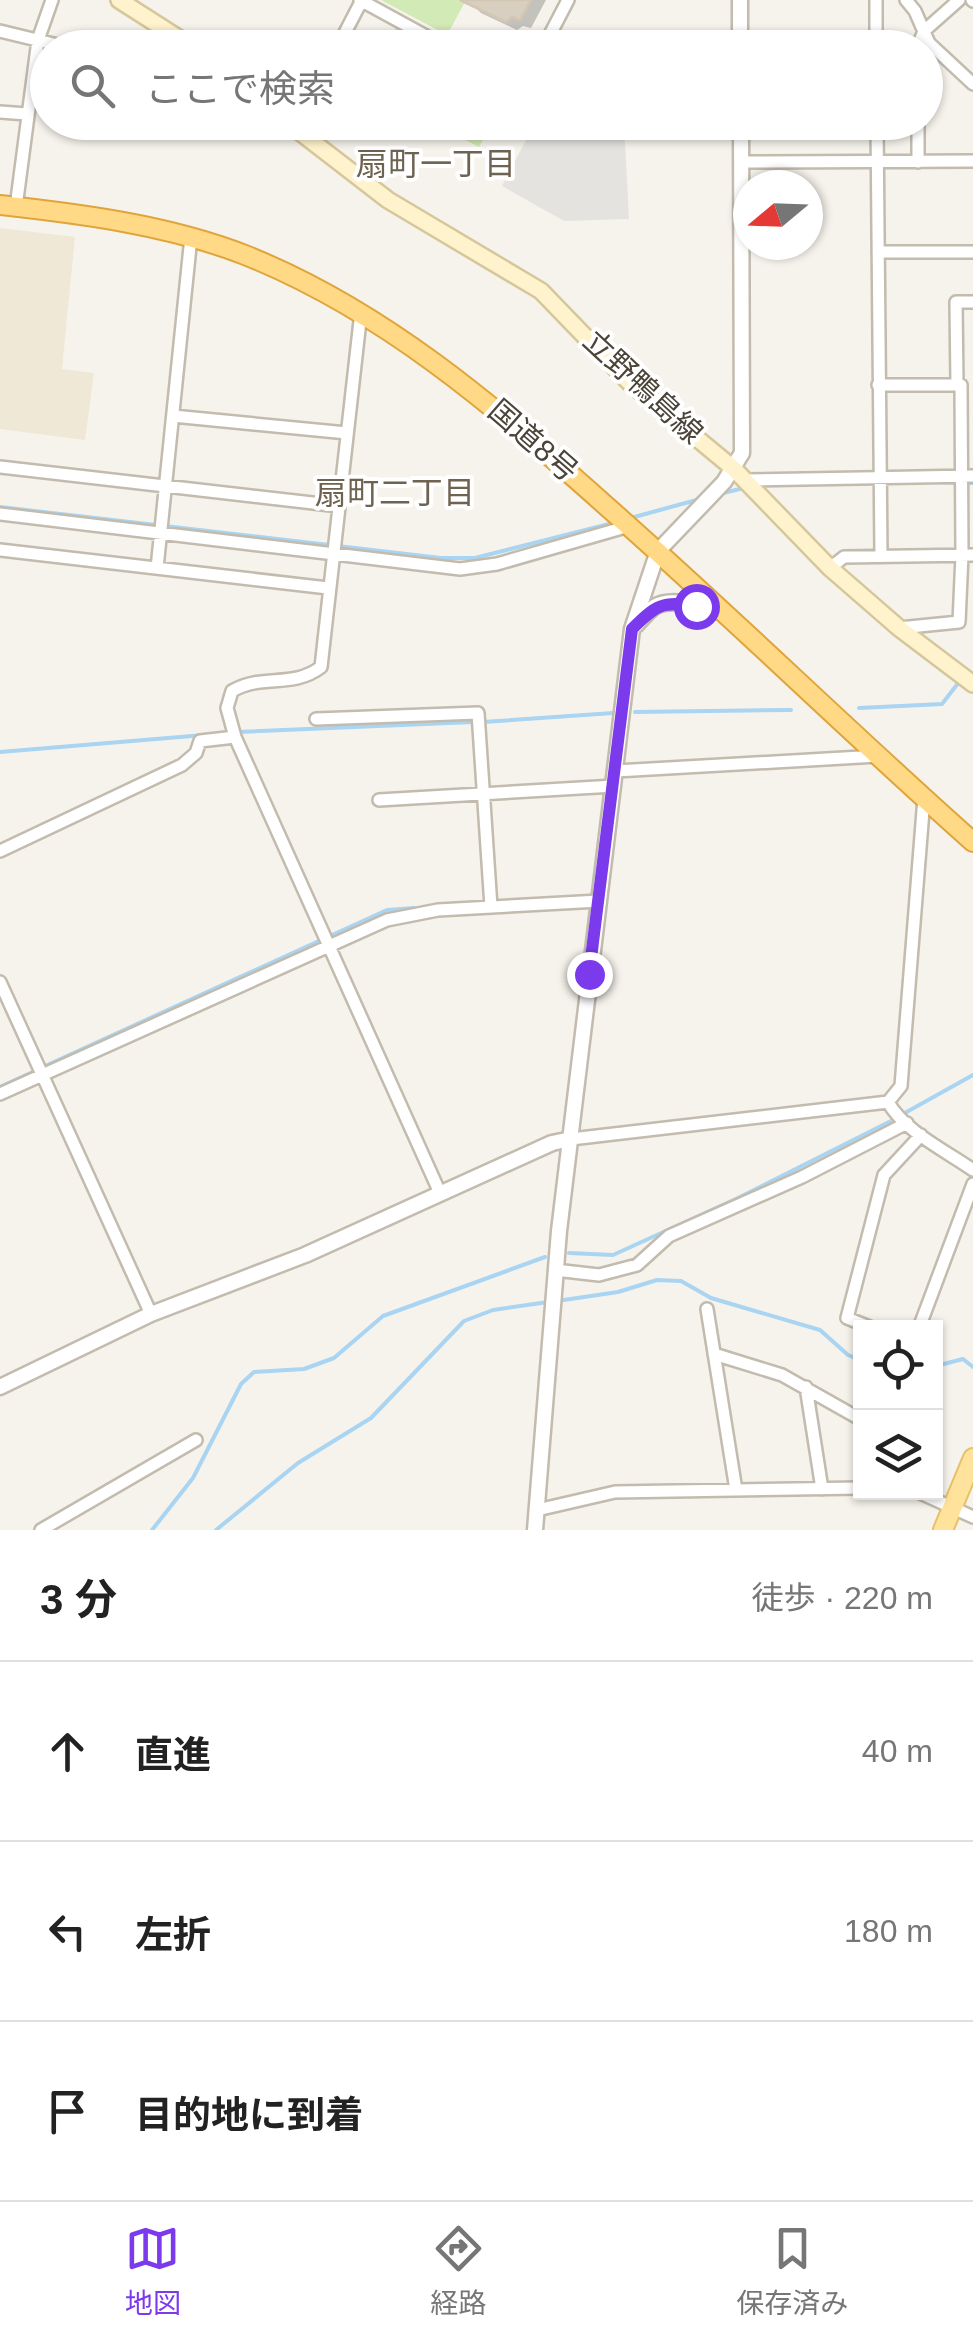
<!DOCTYPE html>
<html lang="ja">
<head>
<meta charset="utf-8">
<style>
	:root { --surface:#fff; --page:#f6f6f6; --text:#222; --muted:#767676; --line:#e0e0e0; --accent:#7c3aed }
	body { margin:0; font-family:Arial,"Noto Sans JP",sans-serif; background:var(--page); color:var(--text) }
	.controls { position:absolute; right:30px; bottom:30px; display:grid; overflow:hidden; border-radius:0px; box-shadow:0 2px 8px #0004 }
	.controls button { width:90px; height:90px; display:grid; place-items:center; padding:0; border:0; border-bottom:2px solid var(--line); background:var(--surface); color:var(--text); font:50px sans-serif }
	.compass { position:absolute; left:733px; top:170px; width:90px; height:90px; border-radius:50%; background:var(--surface); box-shadow:0 2px 8px #0004; rotate:251deg }
	.stop { position:absolute; width:30px; height:30px; margin:-22px; border:8px solid #7c3aed; border-radius:50%; background:#fff }
	.stop.end { background:#7c3aed; border-color:#fff; box-shadow:0 2px 10px #0008 }
	.list { margin:0; padding:0; list-style:none }
	h2 { display:flex; justify-content:space-between; align-items:center; height:130px; margin:0; padding:0 40px; font-size:42px }
	h2 small { font-size:32px; font-weight:400; color:var(--muted) }
	.list li { display:grid; grid-template-columns:65px 1fr auto; gap:30px; align-items:center; box-sizing:border-box; height:180px; padding:0 40px; border-top:2px solid var(--line) }
	.list b { display:block; font-size:38px; white-space:nowrap }
	.list em { font-size:32px; font-style:normal; color:var(--muted) }
	.icon { flex:none; width:55px; height:55px; fill:none; stroke:currentColor; stroke-width:2; stroke-linecap:round; stroke-linejoin:round }
	.map { position:relative; flex:none; width:973px; height:1530px; overflow:hidden }
	.search { position:absolute; background:var(--surface); box-shadow:0 2px 8px #0004; left:30px; right:30px; top:30px; height:110px; display:flex; align-items:center; gap:25px; box-sizing:border-box; padding:0 35px; border-radius:55px; color:var(--muted); font-size:38px }
	.sheet { height:670px; background:var(--surface) }
	nav { display:flex; justify-content:space-around; align-items:center; box-sizing:border-box; height:140px; border-top:2px solid var(--line); background:var(--surface); font-size:28px; color:var(--muted) }
	nav a { display:grid; justify-items:center; gap:5px }
	nav .on { color:var(--accent) }
	.map>svg:first-child { display:block }
	.education { fill:#efe8d6 }
	.green { fill:#d2eab5 }
	.parking { fill:#e5e3e0 }
	.shadow { fill:#0003 }
	.lines { fill:none; stroke-linecap:round; stroke-linejoin:round }
	.stream { stroke:#a9d4f2; stroke-width:4 }
	.building { fill:#d8cfc1; stroke:#d3c7b4; stroke-width:2.5 }
	.service-casing { stroke:#c2bbae; stroke-width:10 }
	.minor-casing { stroke:#c2bbae; stroke-width:16 }
	.tertiary-casing { stroke:#c2bbae; stroke-width:19 }
	.secondary-casing { stroke:#d6c79b; stroke-width:20 }
	.primary-casing { stroke:#e6c16a; stroke-width:22 }
	.trunk-casing { stroke:#e0a43c; stroke-width:22 }
	.service { stroke:#fff; stroke-width:5 }
	.minor { stroke:#fff; stroke-width:11 }
	.tertiary { stroke:#fff; stroke-width:14 }
	.secondary { stroke:#fff3cd; stroke-width:15 }
	.primary { stroke:#ffe39c; stroke-width:18 }
	.trunk { stroke:#ffd985; stroke-width:18 }
	.route { stroke:#7c3aed; stroke-width:12 }
	.labels { text-anchor:middle; stroke-width:8; stroke-linejoin:round; paint-order:stroke }
	.street-label { font-size:30px; fill:#4b4439; stroke:#fff }
	.neighbourhood-label { font-size:32px; fill:#6e6250; stroke:#fff }
</style>
</head>
<body>
<div class="map">
<svg width="973" height="1530" viewBox="0 0 973 1530">
	<rect width="100%" height="100%" fill="#f6f3ec"/>
	<path class="education" d="M 0,228 L 75,237 L 62,369 L 94,373 L 85,440 L 0,429 Z"/>
	<path class="green" d="M 381,0 L 466,0 L 447,35 Z
		M 398,23 L 446,48 L 386,48 Z
		M 432,123 L 492,122 L 492,123 L 479,147 Z"/>
	<path class="parking" d="M 535,123 L 624,123 L 629,219 L 564,221 L 502,186 Z"/>
	<path class="shadow" d="M 472,0 L 546,0 L 531,28 L 523,26 L 517,30 L 481,13 L 471,3 Z"/>
	<g class="lines">
		<path class="stream" d="M 928,482 L 973,483
			M 719,494 L 744,488
			M 0,507 L 441,558 L 475,558 L 613,523
			M 627,519 L 700,499
			M 859,708 L 942,704 L 959,682
			M 635,712 L 791,710
			M 483,722 L 613,713
			M 238,732 L 473,722
			M 0,752 L 204,735
			M 330,936 L 387,910 L 414,908
			M 43,1067 L 321,940
			M 0,1087 L 35,1071
			M 903,1114 L 973,1075
			M 569,1253 L 613,1255 L 738,1198 L 895,1119
			M 557,1301 L 618,1292 L 657,1280 L 681,1281 L 711,1298 L 820,1330 L 848,1355 L 860,1360
			M 936,1366 L 963,1359 L 973,1367
			M 152,1530 L 193,1478 L 241,1384 L 254,1372 L 304,1369 L 334,1358 L 383,1316 L 545,1257
			M 216,1530 L 298,1463 L 371,1418 L 464,1321 L 493,1310 L 548,1302"/>
	</g>
	<path class="building" d="M 460,0 L 531,0 L 520,20 L 512,17 L 506,22 Z"/>
	<g class="lines">
		<g class="service-casing">
			<path id="service" d="M 612,122 L 612,123
				M 593,124 L 593,122"/>
		</g>
		<g class="minor-casing">
			<path id="minor" d="M 360,0 L 448,48
				M 876,0 L 876,48
				M 906,0 L 915,11 L 929,43 L 973,84
				M 972,0 L 973,1
				M 0,31 L 70,48
				M 337,48 L 362,0
				M 543,48 L 568,0
				M 917,48 L 924,31 L 959,0
				M 0,112 L 27,114
				M 877,122 L 881,556
				M 918,122 L 918,162
				M 742,162 L 973,161
				M 16,207 L 38,40 L 52,0
				M 878,252 L 973,252
				M 361,312 L 321,667 C 292,689 263,673 232,691 L 227,708 L 235,737 L 440,1193
				M 878,385 L 961,385 L 962,555 L 959,622 L 899,628
				M 957,385 L 956,302 L 973,302
				M 173,416 L 347,433
				M 0,467 L 339,506
				M 746,480 L 973,476
				M 0,514 L 460,569 L 497,564 L 629,526
				M 0,550 L 328,588
				M 157,568 L 191,237
				M 830,568 L 844,557 L 973,555
				M 316,719 L 478,713 L 491,907
				M 616,771 L 878,756
				M 379,800 L 614,786
				M 0,851 L 182,765 L 196,753 L 200,741 L 235,737
				M 0,982 L 151,1314
				M 0,1094 L 387,920 L 438,910 L 599,901
				M 888,1102 C 904,1131 946,1151 973,1170
				M 571,1139 L 888,1102 L 901,1086 L 924,798
				M 555,1270 L 599,1275 L 637,1265 L 669,1236 L 802,1177 L 907,1123
				M 707,1309 L 736,1490
				M 872,1328 L 847,1318 L 884,1175 L 921,1135
				M 919,1328 L 973,1184
				M 714,1354 L 782,1375 L 860,1419
				M 806,1387 L 822,1489
				M 918,1492 L 973,1517
				M 537,1510 L 615,1492 L 860,1488
				M 41,1530 L 196,1440"/>
		</g>
		<g class="tertiary-casing">
			<path id="tertiary" d="M 740,0 L 740,48
				M 636,625 C 641,620 648,611 654,607 C 672,596 702,607 721,612
				M 0,1387 L 151,1314 L 305,1255 L 552,1143 L 571,1139
				M 535,1530 L 559,1231 L 632,629 L 658,551 L 724,482 L 742,453 L 741,122"/>
		</g>
		<g class="secondary-casing">
			<path id="secondary" d="M 119,0 L 194,48
				M 287,122 L 388,200 L 541,291 L 629,382 L 734,469 L 830,568 L 899,628 L 973,684"/>
		</g>
		<g class="primary-casing">
			<path id="primary" d="M 943,1530 L 973,1458"/>
		</g>
		<g class="trunk-casing">
			<path id="trunk" d="M 0,205 C 81,214 168,225 245,255 C 383,310 494,406 604,504 C 729,614 848,731 973,842"/>
		</g>
		<use href="#service" class="service"/>
		<use href="#minor" class="minor"/>
		<use href="#tertiary" class="tertiary"/>
		<use href="#secondary" class="secondary"/>
		<use href="#primary" class="primary"/>
		<use href="#trunk" class="trunk"/>
	</g>
	<g class="lines">
		<path class="route" d="M 589,974 L 632,629 C 656,605 662,601 696,606"/>
	</g>
	<g class="labels">
		<g class="street-label">
			<text transform="translate(643 387) rotate(43)" y="10">立野鴨島線</text>
			<text transform="translate(533 441) rotate(41)" y="10">国道8号</text>
		</g>
		<g class="neighbourhood-label">
			<text x="436" y="175">扇町一丁目</text>
			<text x="395" y="504">扇町二丁目</text>
		</g>
	</g>
</svg>
<div class="controls">
<button><svg class="icon" aria-label="locate" viewBox="0 0 24 24"><circle cx="12" cy="12" r="6"/><path d="M12 2v4M12 18v4M2 12h4M18 12h4"/></svg></button>
<button><svg class="icon" aria-label="layers" viewBox="0 0 24 24"><path d="M12 4l9 5-9 5-9-5zM3 14l9 5 9-5"/></svg></button>
</div>
<svg class="compass" viewBox="-18 -18 36 36"><path d="M0-13l5 13h-10z" fill="#e53935"/><path d="M0 13l5-13h-10z" fill="#767676"/></svg>
<div class="stop" style="left:696px;top:606px"></div>
<div class="stop end" style="left:589px;top:974px"></div>
<div class="search"><svg class="icon" aria-label="search" viewBox="0 0 24 24"><circle cx="10" cy="10" r="6"/><path d="M15 15l6 6"/></svg>ここで検索</div>
</div>
<section class="sheet">
<h2>3 分<small>徒歩 · 220 m</small></h2>
<ul class="list">
<li><svg class="icon" aria-label="ahead" viewBox="0 0 24 24"><path d="M12 20V5M6 11l6-6 6 6"/></svg><div><b>直進</b></div><em>40 m</em></li>
<li><svg class="icon" aria-label="left" viewBox="0 0 24 24"><path d="M17 20v-9H6M10 6l-5 5 5 5"/></svg><div><b>左折</b></div><em>180 m</em></li>
<li><svg class="icon" aria-label="arrive" viewBox="0 0 24 24"><path d="M6 21V4h12l-3 4 3 4H6"/></svg><div><b>目的地に到着</b></div></li>
</ul>
</section>
<nav>
<a class="on"><svg class="icon" aria-label="map" viewBox="0 0 24 24"><path d="M3 6l6-2 6 2 6-2v14l-6 2-6-2-6 2zM9 4v14M15 6v14"/></svg>地図</a>
<a><svg class="icon" aria-label="directions" viewBox="0 0 24 24"><path d="M12 3l9 9-9 9-9-9zM9 14v-3h6M13 9l2 2-2 2"/></svg>経路</a>
<a><svg class="icon" aria-label="saved" viewBox="0 0 24 24"><path d="M7 4h10v16l-5-4-5 4z"/></svg>保存済み</a>
</nav>
</body>
</html>
